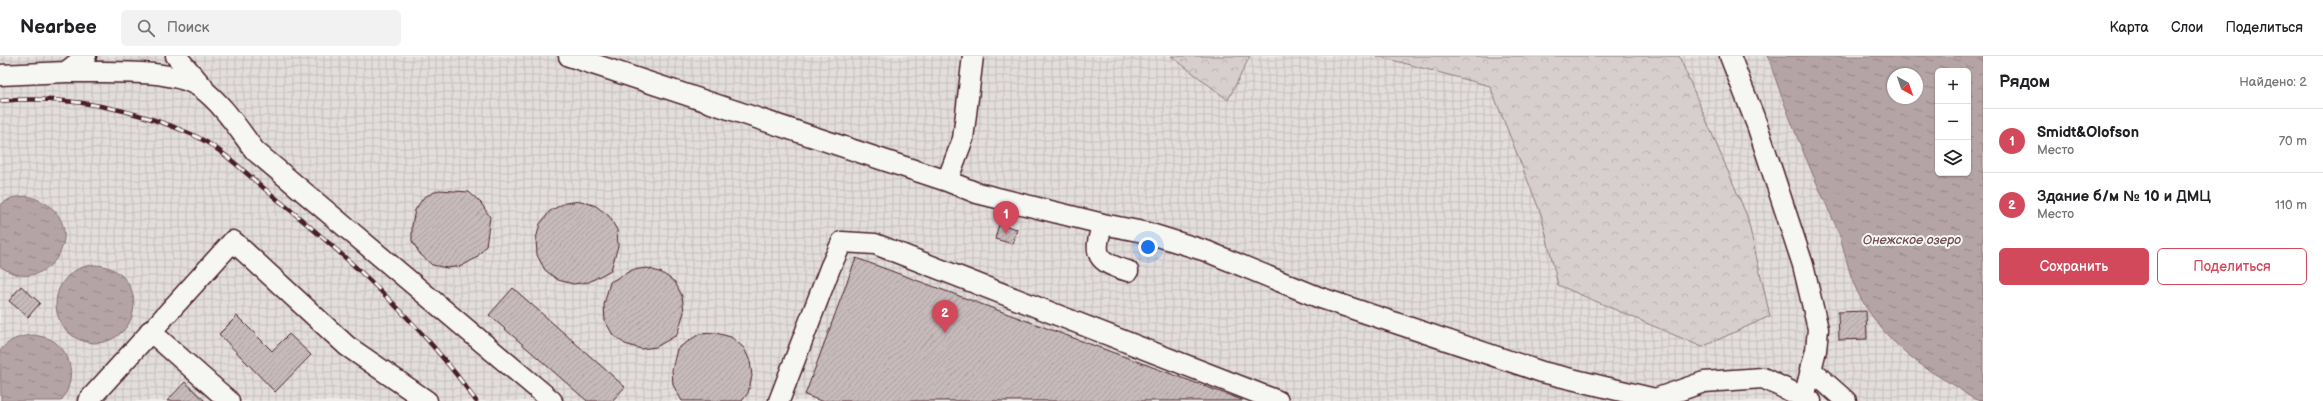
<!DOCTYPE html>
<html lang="ru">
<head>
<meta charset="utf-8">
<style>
	:root { --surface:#fff; --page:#f2f2f2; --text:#202124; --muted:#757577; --line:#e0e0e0; --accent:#d1495b }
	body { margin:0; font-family:"Balsamiq Sans",sans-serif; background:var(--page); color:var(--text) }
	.controls { position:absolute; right:12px; top:12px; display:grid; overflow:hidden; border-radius:6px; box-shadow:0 1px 3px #0004 }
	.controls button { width:36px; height:36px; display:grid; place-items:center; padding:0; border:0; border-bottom:1px solid var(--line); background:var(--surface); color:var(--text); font:20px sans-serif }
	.compass { position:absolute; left:1887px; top:12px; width:36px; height:36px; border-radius:50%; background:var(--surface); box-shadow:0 1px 3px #0004; rotate:140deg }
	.you { position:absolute; left:1148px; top:191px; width:14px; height:14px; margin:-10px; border:3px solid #fff; border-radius:50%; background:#1a73e8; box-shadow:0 0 0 6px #1a73e833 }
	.badge { display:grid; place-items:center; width:26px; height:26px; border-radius:50%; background:var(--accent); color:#fff; font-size:13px; font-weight:700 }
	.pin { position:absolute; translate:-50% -33px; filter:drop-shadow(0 1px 2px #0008) }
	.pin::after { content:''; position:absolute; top:21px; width:14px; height:12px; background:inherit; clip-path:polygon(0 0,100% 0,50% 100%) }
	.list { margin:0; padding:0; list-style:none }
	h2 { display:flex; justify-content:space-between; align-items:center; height:52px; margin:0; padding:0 16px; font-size:17px }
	h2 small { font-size:13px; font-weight:400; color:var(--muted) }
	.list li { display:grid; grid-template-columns:26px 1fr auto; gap:12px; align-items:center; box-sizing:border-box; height:64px; padding:0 16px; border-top:1px solid var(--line) }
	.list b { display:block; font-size:15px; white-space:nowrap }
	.list p { margin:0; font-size:13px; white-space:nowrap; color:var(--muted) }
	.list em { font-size:13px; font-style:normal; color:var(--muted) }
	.actions { display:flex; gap:8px; padding:12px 16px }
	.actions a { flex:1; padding:9px 0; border:1px solid var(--accent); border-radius:6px; text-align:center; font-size:14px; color:var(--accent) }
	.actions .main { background:var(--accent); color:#fff }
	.icon { flex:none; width:22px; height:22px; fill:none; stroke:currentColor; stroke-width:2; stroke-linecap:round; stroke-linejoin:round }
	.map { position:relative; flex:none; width:1983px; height:345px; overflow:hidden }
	header { display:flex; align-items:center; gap:24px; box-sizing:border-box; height:56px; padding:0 20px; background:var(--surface); border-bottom:1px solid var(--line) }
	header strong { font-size:19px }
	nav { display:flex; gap:22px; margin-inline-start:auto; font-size:14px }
	.search { width:280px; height:36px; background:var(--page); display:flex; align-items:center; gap:10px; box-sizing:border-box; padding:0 14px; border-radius:6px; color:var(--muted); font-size:15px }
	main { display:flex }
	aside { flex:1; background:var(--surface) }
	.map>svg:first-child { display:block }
	.industrial { fill:url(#industrial-grid) }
	.forest { fill:url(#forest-crowns); stroke:#90777c }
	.water { fill:url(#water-ripples); stroke:#8a6f74; fill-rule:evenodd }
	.building { fill:url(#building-hatch); stroke:#4a1f2b }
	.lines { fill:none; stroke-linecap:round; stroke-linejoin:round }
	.minor-casing { stroke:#4a1f2b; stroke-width:23 }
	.minor { stroke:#f6f6f2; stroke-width:20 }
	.rail-casing { stroke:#4a1f2b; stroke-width:4.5 }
	.rail { stroke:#f6f6f2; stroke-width:3; stroke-dasharray:9; stroke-linecap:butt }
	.labels { text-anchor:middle; stroke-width:4; stroke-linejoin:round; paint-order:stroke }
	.water-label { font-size:13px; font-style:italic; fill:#6f4e56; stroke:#f6f6f2 }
</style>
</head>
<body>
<header>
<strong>Nearbee</strong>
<div class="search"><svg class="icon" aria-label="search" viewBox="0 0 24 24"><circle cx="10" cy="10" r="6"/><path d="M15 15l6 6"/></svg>Поиск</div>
<nav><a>Карта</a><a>Слои</a><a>Поделиться</a></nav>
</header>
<main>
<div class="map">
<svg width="1983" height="345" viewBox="0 0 1983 345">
	<defs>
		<pattern id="industrial-grid" width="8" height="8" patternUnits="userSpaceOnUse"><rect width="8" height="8" fill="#e3dedc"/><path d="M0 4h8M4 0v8" fill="none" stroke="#c4bebd"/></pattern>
		<pattern id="forest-crowns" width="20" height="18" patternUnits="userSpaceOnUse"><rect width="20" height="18" fill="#d7cfce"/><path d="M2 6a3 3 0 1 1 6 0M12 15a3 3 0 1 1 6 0" fill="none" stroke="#bab1b1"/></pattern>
		<pattern id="water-ripples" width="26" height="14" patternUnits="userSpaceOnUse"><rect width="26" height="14" fill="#b4a4a5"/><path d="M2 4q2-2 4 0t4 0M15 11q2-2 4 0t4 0" fill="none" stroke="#948587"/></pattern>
		<pattern id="building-hatch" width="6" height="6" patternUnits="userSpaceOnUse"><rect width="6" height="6" fill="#c6babb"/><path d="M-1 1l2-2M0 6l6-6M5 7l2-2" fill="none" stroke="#ac9fa1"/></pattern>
	</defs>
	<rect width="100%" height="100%" fill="#efedea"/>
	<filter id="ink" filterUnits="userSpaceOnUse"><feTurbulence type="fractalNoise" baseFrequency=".025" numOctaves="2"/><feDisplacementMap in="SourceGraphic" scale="8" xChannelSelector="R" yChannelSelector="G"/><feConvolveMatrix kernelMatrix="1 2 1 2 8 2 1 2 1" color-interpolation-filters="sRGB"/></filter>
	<g filter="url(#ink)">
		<path class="industrial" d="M 0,0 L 1768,0 L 1786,56 L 1836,171 L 1858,237 L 1875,264 L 1901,294 L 1976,345 L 0,345 Z"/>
		<path class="forest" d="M 1171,0 L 1250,0 L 1228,44 Z
			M 1377,0 L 1679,0 L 1747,160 L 1770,260 L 1702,291 L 1558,229 L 1541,158 L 1490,30 Z"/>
		<path class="water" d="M 1768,0 L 1983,0 L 1983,345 C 1971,345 1963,334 1952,328 C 1913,307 1879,278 1858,237 C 1847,216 1845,190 1835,168 C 1810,113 1786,58 1768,0 ZM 1938,15 L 1968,15 L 1968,117 L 1938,117 ZM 1893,18 L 1917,18 L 1917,42 L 1893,42 Z
			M 27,140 C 101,159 50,248 0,210 L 0,149 L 11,142 Z
			M56 248a39 39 0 1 1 78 0a39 39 0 1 1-78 0Z
			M 34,279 C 39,280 45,281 50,283 C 74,296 76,325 61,345 L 1,345 L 0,295 C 9,283 20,280 34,279 Z"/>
		<path class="building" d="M 439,134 L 469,136 L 481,147 L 490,161 L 486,190 L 476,202 L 462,210 L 447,212 L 432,209 L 420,198 L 412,185 L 412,169 L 415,154 L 424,141 Z
			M 581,145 L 596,150 L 609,160 L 617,174 L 618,190 L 611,214 L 589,226 L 573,228 L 558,224 L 545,214 L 537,199 L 536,183 L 540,168 L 550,155 L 565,147 Z
			M 999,168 L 1017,173 L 1013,188 L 995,183 Z
			M 856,202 L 1242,344 L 1242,345 L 821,345 L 805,339 Z
			M 647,212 L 662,217 L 675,226 L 682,240 L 684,256 L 677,279 L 656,291 L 641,293 L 625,288 L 613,279 L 605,265 L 604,249 L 610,226 L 632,214 Z
			M 21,230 L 40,247 L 28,261 L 9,245 Z
			M 513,232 L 625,331 L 612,345 L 587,345 L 489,259 Z
			M 1866,255 L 1867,283 L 1839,284 L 1838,256 Z
			M 237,260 L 272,295 L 289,278 L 311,299 L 275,336 L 219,278 Z
			M 716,277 L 731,281 L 744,292 L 750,305 L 752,320 L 748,337 L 742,345 L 682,345 L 673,329 L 672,314 L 677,293 L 699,278 Z
			M 185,326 L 205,345 L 167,345 Z"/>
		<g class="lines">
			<g class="minor-casing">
				<path id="minor" d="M 176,0 L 203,31
					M 569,0 L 947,125 L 977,137 L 1103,168 L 1148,177 L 1206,195 L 1318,241 L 1542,316 L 1655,343 L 1704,326 L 1763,322 L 1811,345
					M 1730,0 L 1757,69 L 1803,209 L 1818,273 L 1816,294 L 1804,342
					M 66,16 C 101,17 172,11 201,32 C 223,48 239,74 255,95 L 552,345
					M 0,19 L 66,16 L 86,0
					M 947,125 L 963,83 L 973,0
					M 1103,168 C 1092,199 1097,206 1128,215
					M 150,275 L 229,345
					M 1810,313 L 1846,345
					M 88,345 L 233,185 L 347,290 L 427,345
					M 779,345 L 830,212 L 842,186 L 875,188 L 1278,345"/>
			</g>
			<use href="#minor" class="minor"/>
			<g class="rail-casing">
				<path id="rail" d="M 0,45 C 65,39 132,52 191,78 C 219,90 243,115 266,134 C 342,196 419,264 476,345"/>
			</g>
			<use href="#rail" class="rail"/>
		</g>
	</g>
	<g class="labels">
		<g class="water-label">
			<text x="1912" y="188">Онежское озеро</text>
		</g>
	</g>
</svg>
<div class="controls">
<button>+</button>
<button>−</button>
<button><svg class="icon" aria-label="layers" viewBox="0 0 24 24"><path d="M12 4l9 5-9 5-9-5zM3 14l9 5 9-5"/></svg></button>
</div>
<svg class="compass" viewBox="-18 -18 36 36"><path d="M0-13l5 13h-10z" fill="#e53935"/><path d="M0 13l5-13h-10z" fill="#757577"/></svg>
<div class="you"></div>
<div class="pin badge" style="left:1006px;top:178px">1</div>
<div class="pin badge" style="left:945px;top:277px">2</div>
</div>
<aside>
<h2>Рядом<small>Найдено: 2</small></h2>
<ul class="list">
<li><span class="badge">1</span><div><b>Smidt&amp;Olofson</b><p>Место</p></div><em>70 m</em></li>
<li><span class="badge">2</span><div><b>Здание б/м № 10 и ДМЦ</b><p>Место</p></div><em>110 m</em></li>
</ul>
<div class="actions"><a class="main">Сохранить</a><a>Поделиться</a></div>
</aside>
</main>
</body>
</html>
